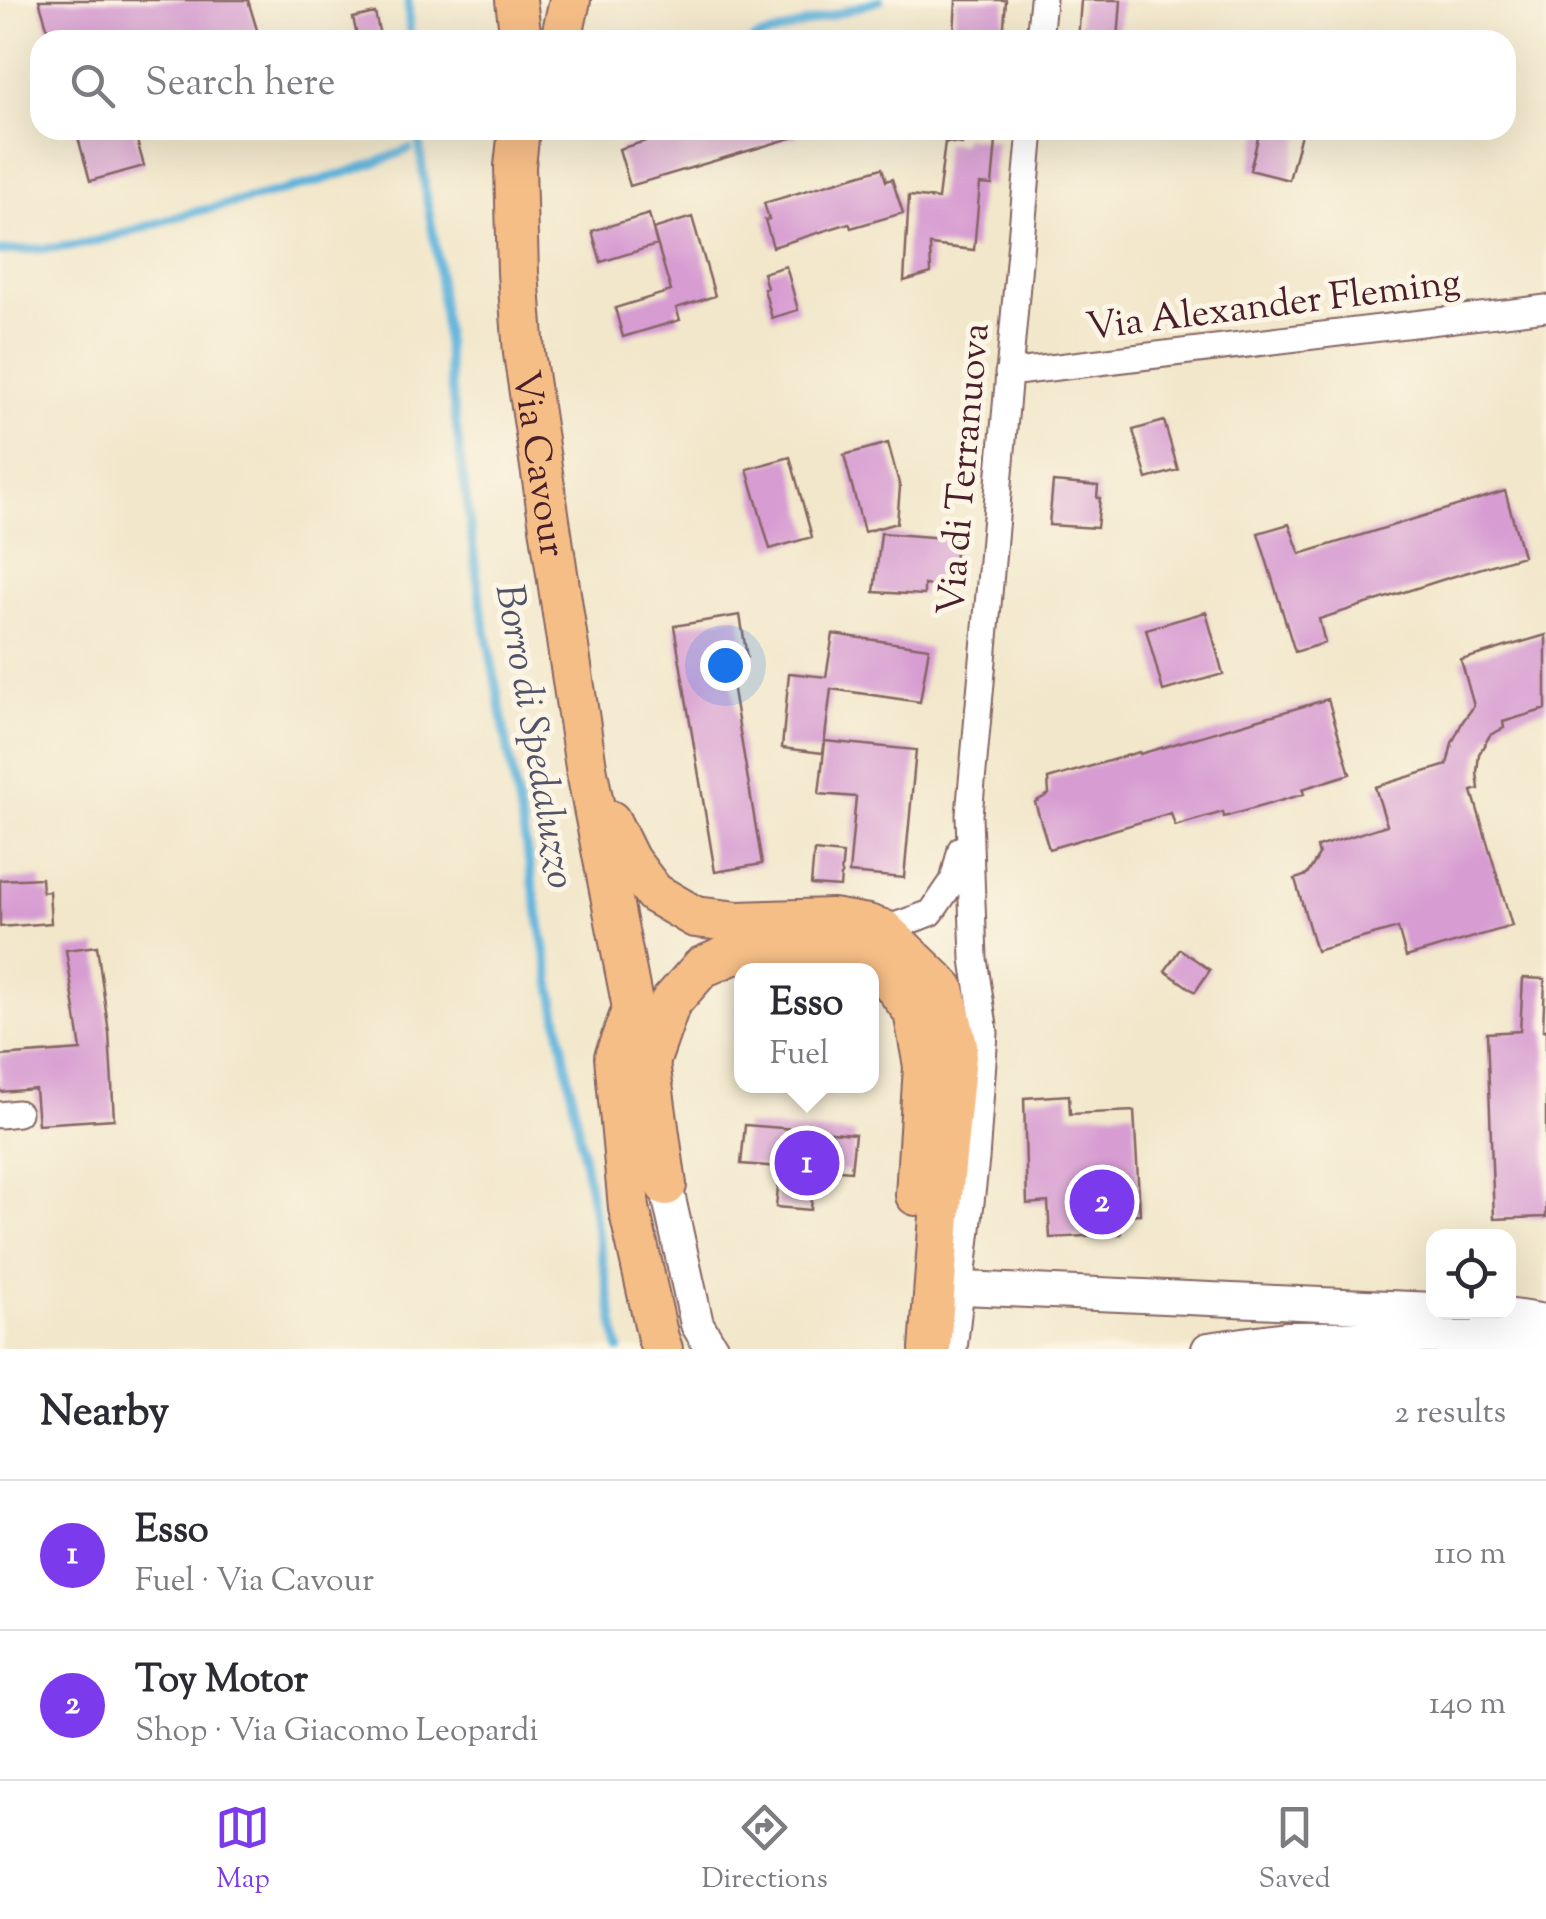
<!DOCTYPE html>
<html lang="en">
<head>
<meta charset="utf-8">
<style>
	:root { --surface:#fff; --page:#f7f7f7; --text:#2b2b33; --muted:#7c7c81; --line:#e1e1e2; --accent:#7c3aed }
	body { margin:0; font-family:"Sorts Mill Goudy",serif; background:var(--page); color:var(--text) }
	.controls { position:absolute; right:30px; bottom:30px; display:grid; overflow:hidden; border-radius:20px; box-shadow:0 10px 40px #0002 }
	.controls button { width:90px; height:90px; display:grid; place-items:center; padding:0; border:0; border-bottom:2px solid var(--line); background:var(--surface); color:var(--text); font:50px sans-serif }
	.you { position:absolute; left:725px; top:665px; width:35px; height:35px; margin:-25px; border:8px solid #fff; border-radius:50%; background:#1a73e8; box-shadow:0 0 0 15px #1a73e833 }
	.badge { display:grid; place-items:center; width:65px; height:65px; border-radius:50%; background:var(--accent); color:#fff; font-size:32px; font-weight:700 }
	.pin { position:absolute; translate:-50% -50%; border:5px solid #fff; box-shadow:0 2px 10px #0006 }
	.popup { position:absolute; left:734px; top:963px; width:145px; height:130px; box-sizing:border-box; display:grid; place-content:center; border-radius:20px; background:var(--surface); filter:drop-shadow(0 2px 8px #0005); font-size:32px; white-space:nowrap; color:var(--muted) }
	.popup b { font-size:38px; color:var(--text) }
	.popup::after { content:''; position:absolute; left:50%; top:100%; margin-left:-20px; border:20px solid transparent; border-top-color:var(--surface) }
	.list { margin:0; padding:0; list-style:none }
	h2 { display:flex; justify-content:space-between; align-items:center; height:130px; margin:0; padding:0 40px; font-size:42px }
	h2 small { font-size:32px; font-weight:400; color:var(--muted) }
	.list li { display:grid; grid-template-columns:65px 1fr auto; gap:30px; align-items:center; box-sizing:border-box; height:150px; padding:0 40px; border-top:2px solid var(--line) }
	.list b { display:block; font-size:38px; white-space:nowrap }
	.list p { margin:0; font-size:32px; white-space:nowrap; color:var(--muted) }
	.list em { font-size:32px; font-style:normal; color:var(--muted) }
	.icon { flex:none; width:55px; height:55px; fill:none; stroke:currentColor; stroke-width:2; stroke-linecap:round; stroke-linejoin:round }
	.map { position:relative; flex:none; width:1546px; height:1349px; overflow:hidden }
	.search { position:absolute; background:var(--surface); box-shadow:0 10px 40px #0002; left:30px; right:30px; top:30px; height:110px; display:flex; align-items:center; gap:25px; box-sizing:border-box; padding:0 35px; border-radius:30px; color:var(--muted); font-size:38px }
	.sheet { height:430px; background:var(--surface) }
	nav { display:flex; justify-content:space-around; align-items:center; box-sizing:border-box; height:140px; border-top:2px solid var(--line); background:var(--surface); font-size:28px; color:var(--muted) }
	nav a { display:grid; justify-items:center; gap:5px }
	nav .on { color:var(--accent) }
	.map>svg:first-child { display:block }
	.lines { fill:none; stroke-linecap:round; stroke-linejoin:round }
	.stream { stroke:#60b4dc; stroke-width:9 }
	.building { fill:#d79cd2 }
	.minor-casing { stroke:#856563; stroke-width:29 }
	.tertiary-casing { stroke:#856563; stroke-width:36 }
	.primary-casing { stroke:#856563; stroke-width:44 }
	.minor { stroke:#fff; stroke-width:25 }
	.tertiary { stroke:#fff; stroke-width:32 }
	.primary { stroke:#f6be87; stroke-width:40 }
	.labels { text-anchor:middle; stroke-width:10; stroke-linejoin:round; paint-order:stroke }
	.street-label { font-size:38px; fill:#4a1f2b; stroke:#fcf5e5 }
	.water-label { font-size:40px; font-style:italic; fill:#525369; stroke:#fcf5e5 }
</style>
</head>
<body>
<div class="map">
<svg width="1546" height="1349" viewBox="0 0 1546 1349">
	<rect width="100%" height="100%" fill="#fcf5e5"/>
	<filter id="ink" filterUnits="userSpaceOnUse"><feTurbulence type="fractalNoise" baseFrequency=".01" numOctaves="2"/><feDisplacementMap in="SourceGraphic" scale="20" xChannelSelector="R" yChannelSelector="G"/><feConvolveMatrix kernelMatrix="1 2 1 2 8 2 1 2 1" color-interpolation-filters="sRGB"/></filter>
	<filter id="wash" filterUnits="userSpaceOnUse"><feTurbulence type="fractalNoise" baseFrequency=".0048" numOctaves="4" result="noise"/><feDisplacementMap in="SourceGraphic" scale="40" xChannelSelector="R" yChannelSelector="G"/><feGaussianBlur stdDeviation="2.25" result="paint"/><feColorMatrix in="noise" values="0 0 0 0 0 0 0 0 0 0 0 0 0 0 0 0 0 1.4 0 .05"/><feComposite in="paint" operator="in"/></filter>
	<g filter="url(#wash)">
		<rect width="100%" height="100%" fill="#f2e7cb"/>
		<g class="lines">
			<path class="stream" d="M 408,0 L 410,40
				M 753,40 L 880,0
				M 418,130 L 425,189 L 437,255 L 450,381 L 480,598 L 619,1349
				M 449,133 L 460,130
				M 0,251 C 26,250 51,249 77,245 C 117,238 156,222 195,212 C 267,195 341,179 409,149"/>
		</g>
		<g id="blocks">
			<path class="building" d="M 39,0 L 248,0 L 260,40 L 51,40 Z
				M 956,0 L 1006,0 L 1003,38 L 954,34 Z
				M 1081,0 L 1121,0 L 1118,40 L 1078,40 Z
				M 375,13 L 381,40 L 358,40 L 353,18 Z
				M 76,130 L 134,130 L 144,166 L 90,181 Z
				M 682,130 L 797,130 L 798,136 L 630,186 L 619,149 Z
				M 1260,130 L 1302,130 L 1289,180 L 1250,170 Z
				M 963,137 L 996,141 L 992,185 L 980,184 L 974,250 L 930,245 L 931,273 L 904,281 L 909,196 L 938,199 L 945,142 L 962,144 Z
				M 882,168 L 886,181 L 892,179 L 903,213 L 851,228 L 849,223 L 773,247 L 765,220 L 769,219 L 764,203 Z
				M 649,214 L 657,245 L 601,262 L 592,231 Z
				M 692,217 L 715,296 L 676,308 L 680,320 L 623,337 L 615,308 L 671,291 L 653,229 Z
				M 786,266 L 798,310 L 772,318 L 764,289 L 767,288 L 763,273 Z
				M 1164,421 L 1178,470 L 1147,479 L 1133,430 Z
				M 888,443 L 900,487 L 897,523 L 864,532 L 844,455 Z
				M 790,457 L 812,537 L 770,549 L 747,469 Z
				M 1053,482 L 1098,486 L 1097,498 L 1100,498 L 1097,528 L 1049,525 Z
				M 1505,491 L 1523,556 L 1448,578 L 1319,619 L 1325,643 L 1295,652 L 1258,533 L 1289,524 L 1300,554 Z
				M 881,533 L 956,539 L 952,588 L 924,585 L 924,595 L 874,592 Z
				M 1206,612 L 1223,674 L 1163,691 L 1146,629 Z
				M 740,615 L 747,657 L 728,660 L 762,864 L 715,872 L 674,626 Z
				M 833,634 L 929,648 L 920,702 L 831,689 L 823,753 L 782,748 L 789,673 L 826,677 Z
				M 1546,635 L 1546,709 L 1503,722 L 1504,728 L 1490,735 L 1479,754 L 1477,772 L 1479,789 L 1472,791 L 1512,926 L 1406,957 L 1398,928 L 1316,951 L 1295,879 L 1307,875 L 1319,855 L 1317,847 L 1387,825 L 1375,787 L 1447,765 L 1452,743 L 1463,721 L 1474,706 L 1461,660 Z
				M 1328,699 L 1350,774 L 1302,789 L 1304,794 L 1224,817 L 1223,812 L 1175,826 L 1171,813 L 1049,849 L 1035,802 L 1049,794 L 1048,779 L 1139,752 L 1140,754 Z
				M 825,741 L 916,750 L 904,878 L 849,873 L 856,797 L 819,794 Z
				M 814,851 L 843,854 L 840,887 L 811,885 Z
				M 41,878 L 42,892 L 49,891 L 51,923 L 0,927 L 0,880 Z
				M 97,946 L 109,1033 L 114,1119 L 38,1124 L 35,1089 L 0,1092 L 0,1056 L 81,1050 L 66,950 Z
				M 1180,949 L 1210,970 L 1195,992 L 1165,971 Z
				M 1523,978 L 1545,979 L 1543,1030 L 1546,1030 L 1546,1217 L 1494,1219 L 1487,1033 L 1520,1031 Z
				M 1069,1095 L 1070,1114 L 1134,1111 L 1140,1214 L 1120,1215 L 1121,1234 L 1050,1238 L 1048,1202 L 1027,1204 L 1024,1098 Z
				M 745,1125 L 855,1134 L 851,1171 L 814,1168 L 811,1210 L 776,1207 L 780,1167 L 741,1164 Z"/>
		</g>
	</g>
	<g filter="url(#ink)">
		<use href="#blocks" fill-opacity="0" stroke="#856563" stroke-width="2.5"/>
		<g class="lines">
			<g class="minor-casing">
				<path id="minor" d="M 1039,40 L 1043,0
					M 1008,373 L 1546,308
					M 883,930 L 931,913 L 953,881 L 961,849
					M 0,1115 L 18,1113
					M 954,1349 L 976,1159 L 985,1033 L 974,959 L 969,815 L 1031,130"/>
			</g>
			<g class="tertiary-casing">
				<path id="tertiary" d="M 666,1185 L 697,1324 L 712,1349
					M 963,1288 L 1434,1309
					M 1486,1312 L 1546,1321
					M 1208,1349 L 1286,1338 L 1546,1337"/>
			</g>
			<g class="primary-casing">
				<g id="primary">
					<path d="M 516,0 L 521,40"/>
					<path d="M 561,40 L 570,0"/>
					<path id="s1" d="M 519,130 L 515,166 L 518,273 L 524,353 L 586,767 L 633,1008 L 649,1063 L 666,1185"/>
					<path d="M 610,821 L 629,860 L 654,893 L 695,917 L 739,922 L 832,919 L 868,925 L 883,930 L 944,989 L 957,1046 L 940,1216 L 930,1349"/>
					<path d="M 633,1008 L 615,1057 L 629,1208 L 658,1338 L 662,1349"/>
					<path d="M 649,1063 L 670,1003 L 702,967 L 740,951 L 787,947 L 827,949 L 866,962 L 891,981 L 914,1012 L 924,1066 L 916,1195"/>
				</g>
			</g>
			<use href="#minor" class="minor"/>
			<use href="#tertiary" class="tertiary"/>
			<use href="#primary" class="primary"/>
		</g>
	</g>
	<g class="labels">
		<g class="street-label">
			<text transform="translate(1273 303) rotate(-7)" y="13">Via Alexander Fleming</text>
			<text dy="13" stroke="none"><textPath href="#s1" startOffset="335">Via Cavour</textPath></text>
			<text transform="translate(962 469) rotate(-85)" y="13">Via di Terranuova</text>
		</g>
		<g class="water-label">
			<text transform="translate(537 736) rotate(80)" y="14">Borro di Spedaluzzo</text>
		</g>
	</g>
</svg>
<div class="controls">
<button><svg class="icon" aria-label="locate" viewBox="0 0 24 24"><circle cx="12" cy="12" r="6"/><path d="M12 2v4M12 18v4M2 12h4M18 12h4"/></svg></button>
</div>
<div class="you"></div>
<div class="pin badge" style="left:807px;top:1163px">1</div>
<div class="popup"><b>Esso</b>Fuel</div>
<div class="pin badge" style="left:1102px;top:1202px">2</div>
<div class="search"><svg class="icon" aria-label="search" viewBox="0 0 24 24"><circle cx="10" cy="10" r="6"/><path d="M15 15l6 6"/></svg>Search here</div>
</div>
<section class="sheet">
<h2>Nearby<small>2 results</small></h2>
<ul class="list">
<li><span class="badge">1</span><div><b>Esso</b><p>Fuel · Via Cavour</p></div><em>110 m</em></li>
<li><span class="badge">2</span><div><b>Toy Motor</b><p>Shop · Via Giacomo Leopardi</p></div><em>140 m</em></li>
</ul>
</section>
<nav>
<a class="on"><svg class="icon" aria-label="map" viewBox="0 0 24 24"><path d="M3 6l6-2 6 2 6-2v14l-6 2-6-2-6 2zM9 4v14M15 6v14"/></svg>Map</a>
<a><svg class="icon" aria-label="directions" viewBox="0 0 24 24"><path d="M12 3l9 9-9 9-9-9zM9 14v-3h6M13 9l2 2-2 2"/></svg>Directions</a>
<a><svg class="icon" aria-label="saved" viewBox="0 0 24 24"><path d="M7 4h10v16l-5-4-5 4z"/></svg>Saved</a>
</nav>
</body>
</html>
